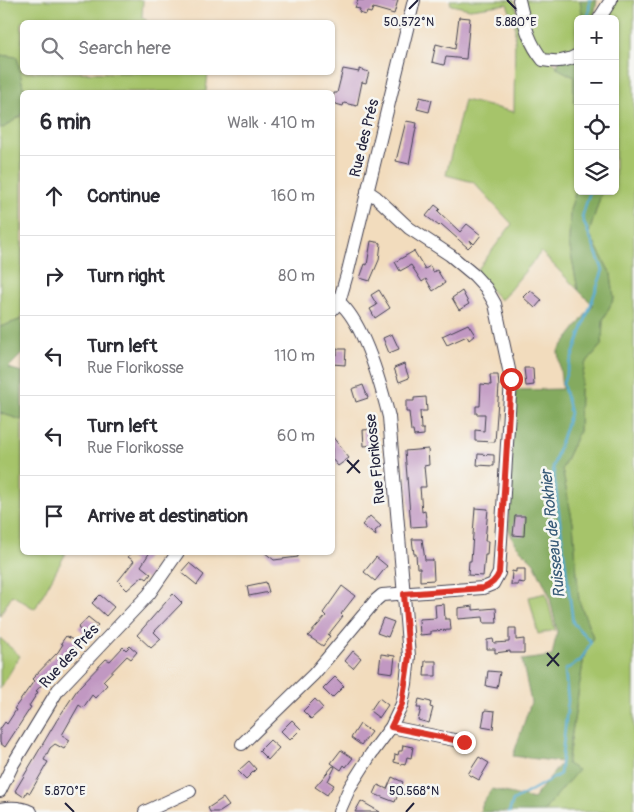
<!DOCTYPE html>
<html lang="en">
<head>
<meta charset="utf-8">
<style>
	:root { --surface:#fff; --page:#f2f2f3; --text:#2b2b33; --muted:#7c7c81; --line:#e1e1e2 }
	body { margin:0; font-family:Pangolin,sans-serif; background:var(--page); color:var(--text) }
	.controls { position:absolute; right:15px; top:15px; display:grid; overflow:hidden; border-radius:8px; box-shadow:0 1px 4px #0004 }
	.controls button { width:45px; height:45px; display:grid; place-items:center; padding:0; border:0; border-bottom:1px solid var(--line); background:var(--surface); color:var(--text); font:25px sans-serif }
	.stop { position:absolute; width:15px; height:15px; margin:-11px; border:4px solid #d93025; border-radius:50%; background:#fff }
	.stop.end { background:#d93025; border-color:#fff; box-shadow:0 1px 5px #0008 }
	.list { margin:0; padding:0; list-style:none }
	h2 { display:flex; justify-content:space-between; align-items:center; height:65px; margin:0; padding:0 20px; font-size:21px }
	h2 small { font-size:16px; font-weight:400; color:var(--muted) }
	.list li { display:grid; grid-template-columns:32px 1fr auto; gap:15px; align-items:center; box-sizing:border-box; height:80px; padding:0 20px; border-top:1px solid var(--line) }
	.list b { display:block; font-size:19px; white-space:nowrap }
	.list p { margin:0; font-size:16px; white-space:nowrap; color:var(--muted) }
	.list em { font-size:16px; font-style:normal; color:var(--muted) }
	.icon { flex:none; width:28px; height:28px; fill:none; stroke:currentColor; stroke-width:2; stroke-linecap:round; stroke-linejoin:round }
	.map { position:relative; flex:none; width:634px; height:812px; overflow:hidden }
	.search { position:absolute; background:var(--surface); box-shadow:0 1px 4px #0004; left:20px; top:20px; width:315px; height:55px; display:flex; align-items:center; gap:12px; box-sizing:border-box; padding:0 18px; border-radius:8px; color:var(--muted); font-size:19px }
	.panel { position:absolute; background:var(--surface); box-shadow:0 1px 4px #0004; left:20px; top:90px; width:315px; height:465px; border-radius:8px }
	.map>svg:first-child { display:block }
	.green { fill:#a6c46b; stroke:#647353 }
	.forest { fill:#84aa5f; stroke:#53664d }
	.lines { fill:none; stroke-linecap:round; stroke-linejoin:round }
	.stream { stroke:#55abd1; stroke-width:2.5 }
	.building { fill:#c198c2 }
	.minor-casing { stroke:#413e4e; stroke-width:14 }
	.minor { stroke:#fff; stroke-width:12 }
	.route { stroke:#d93025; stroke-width:6 }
	.ticks { fill:none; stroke:#22223b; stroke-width:2 }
	.labels { text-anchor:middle; stroke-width:5; stroke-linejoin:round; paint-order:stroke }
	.street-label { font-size:15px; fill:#22223b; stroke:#f6f6f2 }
	.water-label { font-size:16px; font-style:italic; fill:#365977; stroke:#f6f6f2 }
	.ticks-label { font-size:12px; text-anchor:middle; fill:#22223b; stroke:#f6f6f2; stroke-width:5; stroke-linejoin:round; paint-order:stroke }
</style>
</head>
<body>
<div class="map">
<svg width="634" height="812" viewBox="0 0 634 812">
	<rect width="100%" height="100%" fill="#f6f6f2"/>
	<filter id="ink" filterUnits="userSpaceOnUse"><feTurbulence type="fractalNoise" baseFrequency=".02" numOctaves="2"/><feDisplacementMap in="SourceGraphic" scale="10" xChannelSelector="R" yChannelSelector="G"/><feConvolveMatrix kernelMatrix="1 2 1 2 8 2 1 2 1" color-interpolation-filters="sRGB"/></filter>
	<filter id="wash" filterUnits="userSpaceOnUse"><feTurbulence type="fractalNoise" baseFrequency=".0096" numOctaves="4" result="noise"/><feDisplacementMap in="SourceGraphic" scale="20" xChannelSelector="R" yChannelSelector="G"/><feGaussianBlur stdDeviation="1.12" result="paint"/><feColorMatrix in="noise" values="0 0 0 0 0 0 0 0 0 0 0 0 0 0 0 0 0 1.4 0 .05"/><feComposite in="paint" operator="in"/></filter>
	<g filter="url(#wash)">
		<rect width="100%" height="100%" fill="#f2dcbd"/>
		<path class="green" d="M 0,0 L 143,0 L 142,17 L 148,22 L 22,22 L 22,72 L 208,73 L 206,92 L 24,92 L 17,57 L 0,55 Z
			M 450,0 L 514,0 L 527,45 L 557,65 L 557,68 L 574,77 L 574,100 L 578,109 L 578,184 L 570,210 L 569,243 L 578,290 L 541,252 L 503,298 L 500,300 L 475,273 L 512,224 L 473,182 L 446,175 L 464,100 L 514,112 L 515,25 L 507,4 L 470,9 L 451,5 Z
			M 521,0 L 580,0 L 582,13 L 581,19 L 578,19 L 576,45 L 560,57 L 539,56 Z
			M 614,0 L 634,0 L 634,812 L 543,812 L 577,770 L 567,765 L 584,657 L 593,637 L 579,601 L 573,523 L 562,469 L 579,431 L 580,389 L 585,364 L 602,344 L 603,320 L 614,298 L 611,274 L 589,233 L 602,191 L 615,191 L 615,19 L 601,19 Z
			M 22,115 L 22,319 L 0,327 L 0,127 L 3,128 Z
			M 0,413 L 22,420 L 22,552 L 66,553 L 35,609 L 12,595 L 0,615 Z
			M 546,593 L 555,630 L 538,634 L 529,597 Z
			M 0,638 L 20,656 L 0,689 Z"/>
		<path class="forest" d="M 580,0 L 597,0 L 594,19 L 581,19 L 582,13 Z
			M 578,35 L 578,109 L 574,100 L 574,77 L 557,68 L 560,57 L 576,45 Z
			M 0,55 L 17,57 L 24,92 L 22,115 L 3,128 L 0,127 Z
			M 578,184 L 578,191 L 602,191 L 589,233 L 611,274 L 614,298 L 603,320 L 602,344 L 585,364 L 580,389 L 579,431 L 562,469 L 573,523 L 579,601 L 593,637 L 584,657 L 567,764 L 578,770 L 543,812 L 480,812 L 483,802 L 492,789 L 533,799 L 562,762 L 513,756 L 531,702 L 522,660 L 552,656 L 557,631 L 549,594 L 534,563 L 515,544 L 509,530 L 508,510 L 516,390 L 562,389 L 558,351 L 593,305 L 578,290 L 569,243 L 570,210 Z
			M 22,319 L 22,354 L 8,368 L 22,372 L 22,420 L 0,413 L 0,327 Z"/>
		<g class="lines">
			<path class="stream" d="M 588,19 L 590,0
				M 509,812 L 513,801 L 560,774 L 568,700 L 565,670 L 581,660 L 591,642 L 573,623 L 553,467 L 570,413 L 563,383 L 603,270 L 582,217 L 590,191"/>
		</g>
		<g id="blocks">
			<path class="building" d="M 358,0 L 398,0 L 394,14 L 373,8 L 371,13 L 367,12 L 366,15 L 359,13 L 360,9 L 355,8 Z
				M 459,17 L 470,18 L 466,59 L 446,57 L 444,65 L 432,62 L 436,44 L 455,49 Z
				M 343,69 L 359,72 L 359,69 L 369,72 L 366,83 L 362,82 L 357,106 L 344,103 L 343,106 L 332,103 L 334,93 L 337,93 Z
				M 420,97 L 432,100 L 429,112 L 417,109 Z
				M 406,121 L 417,123 L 409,164 L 396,161 Z
				M 435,205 L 440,209 L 438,211 L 460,232 L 467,224 L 481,235 L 474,244 L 470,240 L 472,244 L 468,248 L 441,224 L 439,226 L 426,216 Z
				M 371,241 L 381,243 L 379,260 L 370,281 L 360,278 L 365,264 L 367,265 Z
				M 414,251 L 425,269 L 430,266 L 433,272 L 437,270 L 445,283 L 433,291 L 426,279 L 422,282 L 411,265 L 400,271 L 395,262 Z
				M 379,290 L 390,308 L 375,318 L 370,309 L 377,305 L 371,295 Z
				M 530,290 L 542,300 L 535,308 L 523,297 Z
				M 462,291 L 469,304 L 459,310 L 452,298 Z
				M 468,324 L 475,335 L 469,340 L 467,336 L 447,345 L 442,336 Z
				M 392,334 L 399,349 L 389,353 L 383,338 Z
				M 337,349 L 346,349 L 345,365 L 332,364 L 332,355 L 337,355 Z
				M 404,364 L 409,378 L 399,382 L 394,368 Z
				M 524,368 L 533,368 L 534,385 L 526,386 Z
				M 490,375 L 498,375 L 499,386 L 495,442 L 475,441 L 475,430 L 484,431 L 485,414 L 476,414 L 476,406 L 480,406 L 481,384 L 491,385 Z
				M 363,385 L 368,398 L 356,402 L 352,389 Z
				M 426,397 L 427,411 L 420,411 L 421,429 L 424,429 L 424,435 L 414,436 L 413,431 L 411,431 L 409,412 L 406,412 L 406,401 L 414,401 L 414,398 Z
				M 374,429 L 376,445 L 364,446 L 363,430 Z
				M 332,436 L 349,458 L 338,466 L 332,459 Z
				M 428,449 L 429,465 L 424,466 L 426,487 L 420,487 L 422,512 L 425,511 L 427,526 L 411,527 L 405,451 Z
				M 478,454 L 494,455 L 494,466 L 477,465 Z
				M 475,508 L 488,509 L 485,541 L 488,541 L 487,555 L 485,555 L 483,576 L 468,575 L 469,561 L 471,561 Z
				M 370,516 L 381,526 L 375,531 L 376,536 L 362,525 Z
				M 515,516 L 525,516 L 524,536 L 513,535 Z
				M 412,539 L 422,539 L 425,560 L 433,560 L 434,580 L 420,581 L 420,568 L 417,568 L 416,554 L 414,554 Z
				M 131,552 L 150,552 L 141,566 L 151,574 L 147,579 L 143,576 L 127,590 L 118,581 L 134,561 L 128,557 Z
				M 264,552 L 298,552 L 298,557 L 274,560 Z
				M 376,557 L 387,566 L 375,581 L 364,572 Z
				M 189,563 L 204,575 L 197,585 L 181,572 Z
				M 516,569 L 525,569 L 525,583 L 518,582 L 518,585 L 511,585 L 512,571 L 516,572 Z
				M 266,582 L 269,592 L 249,596 L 247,586 Z
				M 342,586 L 355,596 L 341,614 L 343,616 L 328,635 L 330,636 L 323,646 L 308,636 L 326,616 L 323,613 Z
				M 173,594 L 182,603 L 154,632 L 161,639 L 151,648 L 137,635 Z
				M 100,595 L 114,607 L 106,616 L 92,603 Z
				M 444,604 L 445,619 L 450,619 L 451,630 L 431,631 L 431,634 L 420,635 L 419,619 L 436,618 L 435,605 Z
				M 473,606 L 473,610 L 496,608 L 497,623 L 484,623 L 483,617 L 458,619 L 458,608 Z
				M 88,617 L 98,625 L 88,636 L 78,628 Z
				M 383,618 L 394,622 L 388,637 L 377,633 Z
				M 509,628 L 516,628 L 516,640 L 524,639 L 524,653 L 510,653 L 510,651 L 495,653 L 495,649 L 487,649 L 487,640 L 493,639 L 494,643 L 509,642 Z
				M 66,636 L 78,643 L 66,659 L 36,691 L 38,692 L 29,706 L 31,707 L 5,747 L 0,743 L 0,729 L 5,722 L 7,724 L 16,710 L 14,709 L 34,681 L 32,679 L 58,652 L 63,644 L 61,643 Z
				M 130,646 L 137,652 L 131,659 L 127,656 L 103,681 L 107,685 L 95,698 L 92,695 L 83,708 L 79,705 L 62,735 L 70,740 L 64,749 L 55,744 L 50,748 L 44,760 L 48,762 L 30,793 L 27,791 L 24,797 L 15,791 L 57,720 L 79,687 L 106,659 L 110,661 L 123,647 L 126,650 Z
				M 353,651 L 361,658 L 353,668 L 345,661 Z
				M 381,654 L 395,656 L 393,673 L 379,671 Z
				M 425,661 L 436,661 L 436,676 L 424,676 Z
				M 488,671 L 500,672 L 497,688 L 486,686 Z
				M 335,677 L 344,686 L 332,698 L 323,689 Z
				M 379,698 L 388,705 L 379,718 L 370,711 Z
				M 315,699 L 323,708 L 311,719 L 303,711 Z
				M 419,699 L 431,702 L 430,707 L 433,708 L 429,723 L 418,720 L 421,708 L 417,708 Z
				M 485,710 L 495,711 L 493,729 L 482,727 Z
				M 292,720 L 301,729 L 290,740 L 281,731 Z
				M 360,724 L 371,732 L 361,745 L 351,738 Z
				M 270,740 L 279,748 L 268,760 L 259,751 Z
				M 403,745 L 413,747 L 411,758 L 407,757 L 405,765 L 394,762 L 395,754 L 398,755 L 399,751 L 402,751 Z
				M 341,750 L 353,758 L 346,767 L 344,765 L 341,770 L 331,763 Z
				M 479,757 L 489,763 L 479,780 L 468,774 Z
				M 249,761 L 256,769 L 246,779 L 238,771 Z
				M 333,766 L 335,767 L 328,781 L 334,785 L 327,795 L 315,787 Z
				M 392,777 L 403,782 L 395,802 L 374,794 L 378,785 L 387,789 Z
				M 223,798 L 229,806 L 220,812 L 210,812 L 208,808 Z
				M 361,801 L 380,812 L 355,812 Z"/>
		</g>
	</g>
	<g filter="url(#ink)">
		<use href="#blocks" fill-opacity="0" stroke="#413e4e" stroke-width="1"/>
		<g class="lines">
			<g class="minor-casing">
				<path id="minor" d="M 519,0 C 525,24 527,40 543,60 C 556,62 566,62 578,55
					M 599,19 L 611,0
					M 339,302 C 364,323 381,385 389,417 L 409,656 L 406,684 L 402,704 L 391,727 L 371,754 L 350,787 L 339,812
					M 332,310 L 339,302 L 348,271 L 414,0
					M 391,727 L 464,742
					M 242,744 L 314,674 L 376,600 L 382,595 L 483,588 L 493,584 L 499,573 L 511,379 L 495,304 L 486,288 L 474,275 L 450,255 L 409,228 L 376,197 L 367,191
					M 0,791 L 13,764 L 58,690 L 149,594 L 178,552
					M 0,809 C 11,807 21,807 31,812
					M 145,812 L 190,791"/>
			</g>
			<use href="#minor" class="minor"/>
		</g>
	</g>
	<g class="lines" filter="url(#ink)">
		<path class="route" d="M 464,742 L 391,727 L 402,704 L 409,656 L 404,594 L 483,588 C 491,585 496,581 499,573 L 511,379"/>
	</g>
	<path class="ticks" d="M 507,0 L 516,9M 409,9 L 418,0M 347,460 L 360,473M 347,473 L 359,460M 547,653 L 559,666M 547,666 L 559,653M 65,803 L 74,812M 406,812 L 414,803"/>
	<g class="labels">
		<g class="street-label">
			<text transform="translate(364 138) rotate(-76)" y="5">Rue des Prés</text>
			<text transform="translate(375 459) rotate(-96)" y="5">Rue Florikosse</text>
			<text transform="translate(69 656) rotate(-48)" y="5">Rue des Prés</text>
		</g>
		<g class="water-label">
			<text transform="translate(552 534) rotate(-96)" y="6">Ruisseau de Rokhier</text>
		</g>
	</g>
	<g class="ticks-label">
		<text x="516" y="26">5.880°E</text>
		<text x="409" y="26">50.572°N</text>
		<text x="414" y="795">50.568°N</text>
		<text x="65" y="795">5.870°E</text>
	</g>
</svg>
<div class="controls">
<button>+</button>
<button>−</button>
<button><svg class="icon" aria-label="locate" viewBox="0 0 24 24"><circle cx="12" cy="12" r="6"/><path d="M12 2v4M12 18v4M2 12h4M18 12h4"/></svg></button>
<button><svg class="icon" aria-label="layers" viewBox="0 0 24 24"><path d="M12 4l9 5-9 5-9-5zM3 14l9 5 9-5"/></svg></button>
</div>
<div class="stop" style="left:511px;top:379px"></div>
<div class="stop end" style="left:464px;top:742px"></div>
<div class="search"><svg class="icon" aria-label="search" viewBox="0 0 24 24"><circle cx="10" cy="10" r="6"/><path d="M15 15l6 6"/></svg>Search here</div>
<section class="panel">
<h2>6 min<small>Walk · 410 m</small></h2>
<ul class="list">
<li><svg class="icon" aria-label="ahead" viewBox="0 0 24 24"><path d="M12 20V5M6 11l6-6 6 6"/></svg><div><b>Continue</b></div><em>160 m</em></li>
<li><svg class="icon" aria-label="right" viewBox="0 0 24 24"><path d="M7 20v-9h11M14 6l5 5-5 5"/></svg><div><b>Turn right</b></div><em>80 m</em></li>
<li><svg class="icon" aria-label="left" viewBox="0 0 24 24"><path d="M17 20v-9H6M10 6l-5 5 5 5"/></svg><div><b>Turn left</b><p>Rue Florikosse</p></div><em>110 m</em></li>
<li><svg class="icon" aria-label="left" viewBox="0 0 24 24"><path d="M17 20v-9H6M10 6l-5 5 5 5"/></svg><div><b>Turn left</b><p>Rue Florikosse</p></div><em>60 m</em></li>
<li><svg class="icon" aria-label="arrive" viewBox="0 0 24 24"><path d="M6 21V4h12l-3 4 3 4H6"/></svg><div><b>Arrive at destination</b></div></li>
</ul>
</section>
</div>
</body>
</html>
